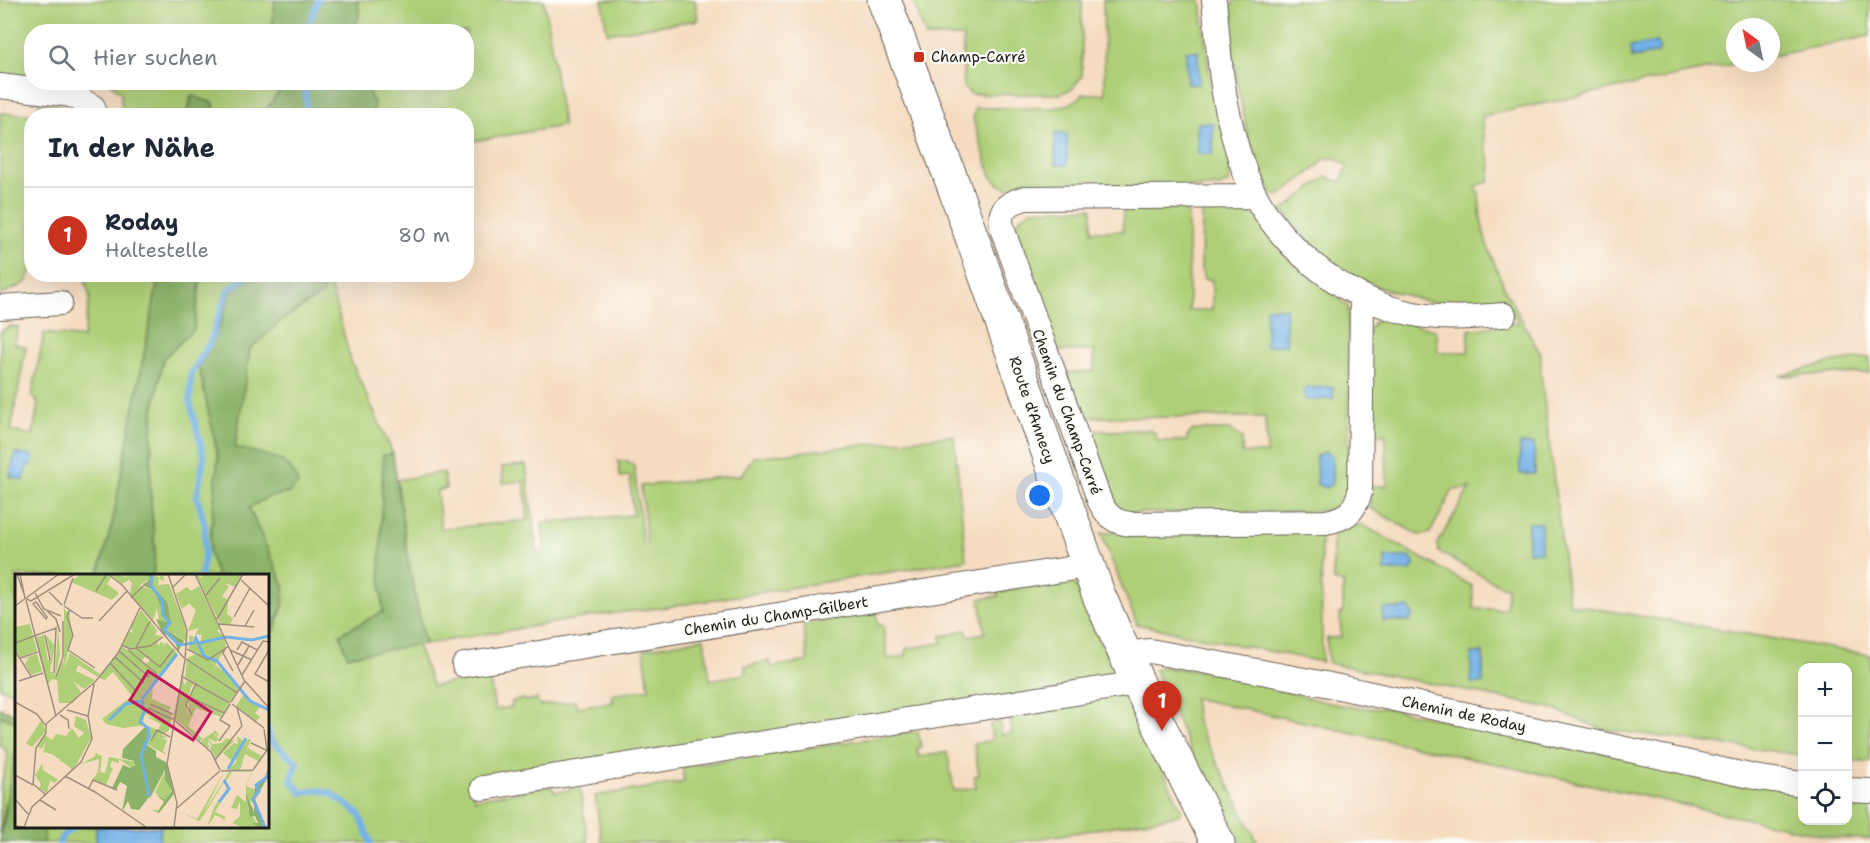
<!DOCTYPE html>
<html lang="de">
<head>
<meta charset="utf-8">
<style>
	:root { --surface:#fff; --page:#f6f6f7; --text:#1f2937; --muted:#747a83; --line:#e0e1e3; --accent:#c8321e }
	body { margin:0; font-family:"Shantell Sans",sans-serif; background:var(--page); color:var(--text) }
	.controls { position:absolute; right:18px; bottom:18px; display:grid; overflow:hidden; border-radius:12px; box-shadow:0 6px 24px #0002 }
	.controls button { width:54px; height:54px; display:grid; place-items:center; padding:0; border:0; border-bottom:2px solid var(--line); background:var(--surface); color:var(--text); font:30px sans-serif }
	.compass { position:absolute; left:1726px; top:18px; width:54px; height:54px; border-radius:50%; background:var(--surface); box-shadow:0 6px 24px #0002; rotate:327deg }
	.you { position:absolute; left:1040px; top:496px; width:21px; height:21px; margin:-15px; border:4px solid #fff; border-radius:50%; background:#1a73e8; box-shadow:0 0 0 9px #1a73e833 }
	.badge { display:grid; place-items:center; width:39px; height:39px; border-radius:50%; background:var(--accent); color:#fff; font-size:20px; font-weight:700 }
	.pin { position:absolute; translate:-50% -50px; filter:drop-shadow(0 2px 3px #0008) }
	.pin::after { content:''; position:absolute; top:32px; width:21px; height:18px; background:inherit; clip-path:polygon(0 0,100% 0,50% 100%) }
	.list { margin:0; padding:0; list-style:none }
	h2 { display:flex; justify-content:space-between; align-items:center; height:78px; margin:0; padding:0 24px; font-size:26px }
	h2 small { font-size:20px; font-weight:400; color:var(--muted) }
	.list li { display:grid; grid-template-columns:39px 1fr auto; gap:18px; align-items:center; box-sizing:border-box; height:96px; padding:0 24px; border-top:2px solid var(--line) }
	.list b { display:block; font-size:22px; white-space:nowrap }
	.list p { margin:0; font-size:20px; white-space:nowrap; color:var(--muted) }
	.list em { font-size:20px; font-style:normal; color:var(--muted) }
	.icon { flex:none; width:33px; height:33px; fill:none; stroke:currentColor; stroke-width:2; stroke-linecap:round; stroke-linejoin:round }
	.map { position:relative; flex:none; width:1870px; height:843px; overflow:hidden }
	.search { position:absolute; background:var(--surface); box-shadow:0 6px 24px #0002; left:24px; top:24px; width:450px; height:66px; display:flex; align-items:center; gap:15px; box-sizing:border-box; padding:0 21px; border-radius:24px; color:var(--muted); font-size:22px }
	.panel { position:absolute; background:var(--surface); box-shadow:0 6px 24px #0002; left:24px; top:108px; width:450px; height:174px; border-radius:24px }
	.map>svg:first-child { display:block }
	.green { fill:#aecf77; stroke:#65764a; stroke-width:1.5 }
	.forest { fill:#8ab268; stroke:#536742; stroke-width:1.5 }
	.water { fill:#72b1e5; stroke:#476680; stroke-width:1.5 }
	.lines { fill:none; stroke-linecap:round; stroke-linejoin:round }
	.stream { stroke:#72b1e5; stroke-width:6 }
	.street-casing { stroke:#685f55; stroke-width:26 }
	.secondary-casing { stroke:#685f55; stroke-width:35 }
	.street { stroke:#fff; stroke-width:24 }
	.secondary { stroke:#fff; stroke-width:33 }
	.poi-dot { fill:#c8321e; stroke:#fdfcf7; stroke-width:2 }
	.labels { text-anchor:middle; stroke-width:4.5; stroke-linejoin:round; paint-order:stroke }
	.poi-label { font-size:15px; fill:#1c1c1c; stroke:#fdfcf7; text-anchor:start }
	.street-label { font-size:15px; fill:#1c1c1c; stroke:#fdfcf7 }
	.inset-river { fill:none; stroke:#72b1e5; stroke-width:3 }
	.inset-road { fill:none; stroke:#9e8f7e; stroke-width:1.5 }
	.view { fill:#c2185b; fill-opacity:0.15; stroke:#c2185b; stroke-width:3 }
	.inset-edge { fill:none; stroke:#1c1c1c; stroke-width:3 }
</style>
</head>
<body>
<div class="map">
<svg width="1870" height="843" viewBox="0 0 1870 843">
	<rect width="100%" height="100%" fill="#fdfcf7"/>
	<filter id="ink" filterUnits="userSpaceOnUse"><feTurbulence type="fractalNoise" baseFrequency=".0167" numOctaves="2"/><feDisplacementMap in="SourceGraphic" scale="12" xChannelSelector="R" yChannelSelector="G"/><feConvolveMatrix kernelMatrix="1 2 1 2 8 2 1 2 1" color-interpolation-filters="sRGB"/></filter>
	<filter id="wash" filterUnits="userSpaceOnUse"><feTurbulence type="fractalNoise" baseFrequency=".008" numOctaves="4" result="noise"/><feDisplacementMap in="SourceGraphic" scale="24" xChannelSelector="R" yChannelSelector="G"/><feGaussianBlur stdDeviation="1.35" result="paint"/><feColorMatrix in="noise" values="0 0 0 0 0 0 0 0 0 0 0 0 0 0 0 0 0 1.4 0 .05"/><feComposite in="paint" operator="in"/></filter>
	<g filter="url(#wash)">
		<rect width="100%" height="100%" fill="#f5dcc0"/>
		<path class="green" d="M 0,0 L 275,0 L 272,31 L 32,32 L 31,78 L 0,75 Z
			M 358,0 L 544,0 L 563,126 L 467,142 L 466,116 L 373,115 L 374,103 L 364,83 L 466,82 L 466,32 L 350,32 L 359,18 Z
			M 602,0 L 695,0 L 698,20 L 607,33 Z
			M 913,0 L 1082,0 L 1082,76 L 1072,89 L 1059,94 L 971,94 L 963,87 L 963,37 L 926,37 Z
			M 1103,0 L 1201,0 C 1204,31 1207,62 1213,93 C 1218,117 1237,161 1228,183 L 1219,187 L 1010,189 L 1000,185 L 991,176 L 973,119 L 975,108 L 1054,108 L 1070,104 L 1084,94 L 1105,94 Z
			M 1235,0 L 1870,0 L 1870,36 L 1771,56 L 1771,27 L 1735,27 L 1735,63 L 1739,63 L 1483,116 L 1484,138 L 1491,165 L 1489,182 L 1476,186 L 1479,194 L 1481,220 L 1486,242 L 1506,292 L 1541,355 L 1541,375 L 1569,604 L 1870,655 L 1870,763 L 1848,760 L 1848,668 L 1802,668 L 1802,755 L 1602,729 L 1551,708 L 1328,663 L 1327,638 L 1341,637 L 1340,614 L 1343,613 L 1343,582 L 1336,582 L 1333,578 L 1333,533 L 1361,524 L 1472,586 L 1474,609 L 1506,609 L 1507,587 L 1499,585 L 1439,552 L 1437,544 L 1470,488 L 1453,490 L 1430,533 L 1419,535 L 1370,508 L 1369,486 L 1387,486 L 1386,435 L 1368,434 L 1368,331 L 1374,322 L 1383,317 L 1436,330 L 1438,352 L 1468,352 L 1469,330 L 1518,323 L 1504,300 L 1429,302 L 1378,287 L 1346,272 L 1309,241 L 1282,211 L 1326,177 L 1341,182 L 1347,166 L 1336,158 L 1323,159 L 1322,163 L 1280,195 L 1271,195 L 1248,137 L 1237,83 L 1228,11 Z
			M 280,82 L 282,88 L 266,110 L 265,115 L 214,115 L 214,103 L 191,97 L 187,115 L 122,116 L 121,93 L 110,83 Z
			M 38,102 L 65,106 L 67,115 L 32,116 L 31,273 L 29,273 L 26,283 L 0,295 L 0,113 L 37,115 Z
			M 1207,207 L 1242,207 L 1257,217 L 1285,255 L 1348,306 L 1349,493 L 1341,505 L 1325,511 L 1129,513 L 1113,503 L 1089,440 L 1095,431 L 1150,430 L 1156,434 L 1157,441 L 1187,441 L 1187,437 L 1193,430 L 1230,430 L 1242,438 L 1242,453 L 1267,453 L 1265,417 L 1085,417 L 1079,409 L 1066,373 L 1094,371 L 1094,351 L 1058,351 L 1014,234 L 1020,218 L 1031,210 L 1092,208 L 1092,231 L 1123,231 L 1123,209 L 1183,208 L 1188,213 L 1189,310 L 1212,310 L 1212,280 L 1204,279 L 1201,269 L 1202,213 Z
			M 75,275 L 159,275 L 112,524 L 98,576 L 16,576 L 16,693 L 0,688 L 0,332 L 11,326 L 18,327 L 15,344 L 26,347 L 11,431 L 33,435 L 38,403 L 32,395 L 44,333 L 83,338 L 90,297 L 85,280 Z
			M 201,275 L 254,275 L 231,292 L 215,337 L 199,367 L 218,457 L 209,552 L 217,576 L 153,576 L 155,549 L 150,488 L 153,414 L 163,359 L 194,329 Z
			M 329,280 L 351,361 L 393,454 L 383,456 L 380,573 L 383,612 L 340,634 L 347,655 L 417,645 L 433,686 L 489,676 L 495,710 L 512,707 L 512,701 L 525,699 L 525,701 L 537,699 L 539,706 L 576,701 L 577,707 L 613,702 L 612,695 L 649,689 L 644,649 L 704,638 L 710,680 L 746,674 L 745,666 L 770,661 L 771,667 L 808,661 L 803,624 L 876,612 L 878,625 L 883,625 L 888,659 L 906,656 L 906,649 L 942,643 L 941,636 L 955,634 L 955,632 L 966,630 L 968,636 L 985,633 L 980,599 L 998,596 L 998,592 L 1064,581 L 1075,583 L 1115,674 L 1111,682 L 468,780 L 475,799 L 551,786 L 555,792 L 580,788 L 588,843 L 43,843 L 45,827 L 267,826 L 267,641 L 271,641 L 283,606 L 284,586 L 248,507 L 268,497 L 289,493 L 283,461 L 235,448 L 250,349 L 282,320 L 321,295 Z
			M 1870,357 L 1870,373 L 1779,376 L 1828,363 Z
			M 954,435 L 966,560 L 667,607 L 601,615 L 425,644 L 409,566 L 397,480 L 444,472 L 446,489 L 437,490 L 441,529 L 528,520 L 524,481 L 503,483 L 502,467 L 526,465 L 537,552 L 545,552 L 542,523 L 633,515 L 630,476 L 620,477 L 618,461 L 628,461 L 634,466 L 643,545 L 647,544 L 641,486 L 741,475 L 753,457 Z
			M 1321,531 L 1322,662 L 1137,624 L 1101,533 Z
			M 1161,667 C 1185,670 1211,671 1234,676 C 1279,688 1340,712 1386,708 L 1802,793 L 1802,820 L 1848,820 L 1848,797 L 1870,799 L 1870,839 L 1835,838 L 1194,698 L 1197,723 L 1258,843 L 1231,843 L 1155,670 Z
			M 1123,693 L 1128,697 L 1181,809 L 1179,815 L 1013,843 L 602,843 L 595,796 L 684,782 L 682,767 L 918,731 L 921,747 L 917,748 L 919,757 L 947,752 L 954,791 L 976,787 L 974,776 L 979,775 L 974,744 L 992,740 L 990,724 L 999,722 L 1002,735 L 1012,733 L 1010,717 L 1059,709 L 1058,703 Z
			M 0,716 L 16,721 L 16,749 L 0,834 L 0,788 L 8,758 L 5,749 L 0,746 Z
			M 1188,839 L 1195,843 L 1108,843 L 1108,841 Z"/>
		<path class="forest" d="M 275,0 L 358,0 L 359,18 L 350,31 L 272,31 Z
			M 280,83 L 364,83 L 374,104 L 373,115 L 265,115 L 266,110 L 282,88 Z
			M 192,96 L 214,103 L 214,115 L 187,115 Z
			M 254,274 L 335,275 L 329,280 L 321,295 L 282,320 L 250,349 L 235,447 C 260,455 291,454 298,484 L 289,493 L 268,497 L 249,508 L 284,586 L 283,606 L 277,619 L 271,641 L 267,641 L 267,576 L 217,576 L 209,553 L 218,457 L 199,367 L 215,337 L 231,292 Z
			M 159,275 L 201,275 L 194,329 L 163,359 L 153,414 L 150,488 L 155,549 L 153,576 L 98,576 L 112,524 Z
			M 393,454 L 409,566 L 425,644 L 347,656 L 340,634 L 383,612 L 380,573 L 383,455 Z
			M 0,708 L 16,714 L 16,826 L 45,827 L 43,843 L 0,843 L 16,749 L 16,721 L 0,716 Z"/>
		<path class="water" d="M 1656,42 L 1660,47 L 1658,53 L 1632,58 L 1630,47 Z
			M 1186,51 L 1198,51 L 1199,84 L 1187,84 Z
			M 1197,123 L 1213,123 L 1213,154 L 1198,154 Z
			M 1055,134 L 1067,134 L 1067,165 L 1055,165 Z
			M 1266,308 L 1286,308 L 1286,345 L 1266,346 Z
			M 1333,387 L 1333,399 L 1307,400 L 1304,396 L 1304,391 L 1307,388 Z
			M 1520,444 L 1534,444 L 1535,474 L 1520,474 Z
			M 1325,452 L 1332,456 L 1332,484 L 1325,488 L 1317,484 L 1316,456 Z
			M 15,453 L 34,456 L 32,465 L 27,465 L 24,480 L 10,477 Z
			M 1528,523 L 1541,523 L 1541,552 L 1528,552 Z
			M 1385,557 L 1410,557 L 1414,562 L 1414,566 L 1410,571 L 1385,571 Z
			M 1409,608 L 1413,615 L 1409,621 L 1383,621 L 1383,609 Z
			M 1471,653 L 1483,653 L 1483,683 L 1471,683 Z
			M 96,827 L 161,827 L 159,843 L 96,843 Z"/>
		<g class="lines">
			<path class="stream" d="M 306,32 L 318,0
				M 305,82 L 307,116
				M 201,576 L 204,558 L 205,526 L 197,496 L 204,457 L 190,402 L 191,374 L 210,342 L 228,290 L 250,274
				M 267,726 L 271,741 L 297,762 L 291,781 L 302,793 L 318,790 L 331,793 L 359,814 L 371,843
				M 59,843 L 63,835 L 76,826"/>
		</g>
	</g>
	<g filter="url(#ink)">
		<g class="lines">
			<g class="street-casing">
				<path id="street" d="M 1214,0 C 1218,36 1219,73 1227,108 C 1233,137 1243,173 1257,199 C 1288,254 1351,302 1414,314 C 1444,320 1474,317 1504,315
					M 0,86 L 72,95 L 93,107
					M 1255,196 L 1025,198 C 1006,204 997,209 1003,231 L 1100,502 C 1107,516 1115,523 1131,524 L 1326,522 C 1347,518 1354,512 1360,492 L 1362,296
					M 0,307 L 60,303
					M 1125,654 L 1150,651 L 1325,684 L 1759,778 L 1802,784
					M 464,665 L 1087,566
					M 483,788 L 1138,683
					M 1848,790 L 1870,791"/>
			</g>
			<g class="secondary-casing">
				<path id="secondary" d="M 884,0 L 953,184 L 1099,596 L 1138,683 L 1218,843"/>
			</g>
			<use href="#street" class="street"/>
			<use href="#secondary" class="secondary"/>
		</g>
	</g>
	<rect class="poi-dot" x="913" y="51" width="12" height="12" rx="3"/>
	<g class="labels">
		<g class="poi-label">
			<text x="931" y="62">Champ-Carré</text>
		</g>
		<g class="street-label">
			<text transform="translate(1032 410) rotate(71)" y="5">Route d'Annecy</text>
			<text transform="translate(1067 412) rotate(70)" y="5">Chemin du Champ-Carré</text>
			<text transform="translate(776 616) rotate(-9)" y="5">Chemin du Champ-Gilbert</text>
			<text transform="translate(1464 714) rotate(12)" y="5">Chemin de Roday</text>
		</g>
	</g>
	<g transform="translate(15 574)">
		<rect width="254" height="254" fill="#f5dcc0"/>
		<path d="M 65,0 L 91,0 L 96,3 L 92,10 L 104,19 L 97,26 L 56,8 ZM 95,0 L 108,0 L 110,4 L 112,0 L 131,0 L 136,4 L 124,12 L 139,16 L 153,48 L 144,46 L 142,34 L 138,47 L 115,20 L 117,9 L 114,6 L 107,10 ZM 138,0 L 144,4 L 148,0 L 149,7 L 144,5 L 143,11 L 154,10 L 170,52 L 172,68 L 150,55 L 156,44 L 136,11 ZM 180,0 L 187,4 L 187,0 L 228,0 L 221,13 L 210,9 L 214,13 L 207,22 L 213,26 L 212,40 L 218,44 L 215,51 L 205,50 ZM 184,12 L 205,55 L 202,57 L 209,62 L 202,65 L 210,65 L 211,72 L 203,87 L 199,85 L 192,84 L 189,82 L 187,84 L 198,84 L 202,88 L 200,91 L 215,102 L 223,116 L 215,128 L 170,103 L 172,84 L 181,80 L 174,75 L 174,61 L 179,63 L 177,69 L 182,66 L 184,72 L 187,61 L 180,60 L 184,54 L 173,57 L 181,36 L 174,29 L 167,35 L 161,20 L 172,13 L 176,17 ZM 23,26 L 40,45 L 43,52 L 45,81 L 40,103 L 49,86 L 49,34 L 51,38 L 54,36 L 57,61 L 49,95 L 55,79 L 85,100 L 83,103 L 63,91 L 61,97 L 80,106 L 69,115 L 58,107 L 66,118 L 58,129 L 44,129 L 42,106 L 37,105 L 32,111 L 20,64 L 29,61 L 33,87 L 36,83 L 31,61 L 40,72 L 35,97 L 40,100 L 43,56 L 41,47 ZM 126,36 L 142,56 L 140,61 L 147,62 L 142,69 L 144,72 L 145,68 L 149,69 L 147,72 L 152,69 L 162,79 L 129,120 L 130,123 L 138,114 L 137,125 L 156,133 L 154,137 L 133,129 L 157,140 L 154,157 L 146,161 L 152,163 L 147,165 L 152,166 L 148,177 L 151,181 L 132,170 L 133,152 L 143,156 L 146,150 L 132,143 L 140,144 L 130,140 L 128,147 L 131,151 L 108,154 L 91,150 L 87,145 L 117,122 L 98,98 L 90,106 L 84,104 L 107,72 L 131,90 L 135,86 L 130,83 L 127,87 L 108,71 L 114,57 L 119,59 L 115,54 ZM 15,50 L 22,77 L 5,83 L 0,75 L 0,53 ZM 22,80 L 27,97 L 17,101 L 10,90 L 14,84 L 7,85 ZM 167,103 L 170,111 L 172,106 L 180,109 L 176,113 L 171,134 L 174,140 L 174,124 L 207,139 L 206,143 L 181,134 L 173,152 L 188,165 L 200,157 L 201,157 L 205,163 L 198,159 L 204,165 L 201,168 L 193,164 L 197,170 L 207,169 L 211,164 L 219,167 L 201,185 L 195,174 L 197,172 L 193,167 L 193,170 L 188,167 L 195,172 L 193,174 L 186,169 L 188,165 L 185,167 L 158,143 ZM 181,110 L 214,129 L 209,138 L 175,123 ZM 229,120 L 234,128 L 246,132 L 240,139 L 245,143 L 240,148 L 221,132 ZM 61,142 L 71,146 L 76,164 L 58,196 L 37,180 L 28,178 L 31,167 L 27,175 L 22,172 L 30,161 L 37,166 L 41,160 L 51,162 L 57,154 L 64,164 L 69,159 L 59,152 ZM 26,147 L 31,157 L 17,173 L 11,169 ZM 222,162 L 228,167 L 227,173 L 233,165 L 236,166 L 231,177 L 237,170 L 234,175 L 247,182 L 245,188 L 230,180 L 225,196 L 213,196 L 221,188 L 221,183 L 218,188 L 208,179 L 219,169 L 223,170 ZM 86,168 L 81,179 L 87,182 L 85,198 L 90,199 L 94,183 L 121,188 L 116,194 L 104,185 L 104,189 L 97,187 L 95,193 L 98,194 L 91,211 L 77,206 L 83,198 L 84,185 L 66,190 L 79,183 ZM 27,190 L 28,196 L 43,206 L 39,209 L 35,206 L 32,219 L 24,214 L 26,210 L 20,201 ZM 151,196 L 157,216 L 150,227 L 140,218 ZM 237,197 L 231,212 L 243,217 L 239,229 L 234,227 L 233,235 L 244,253 L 226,253 L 218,249 L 215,253 L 219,247 L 225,242 L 225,227 L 222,235 L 216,234 L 222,221 L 231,228 L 231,213 L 237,198 L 217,198 L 210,208 L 213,215 L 200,238 L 211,243 L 207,249 L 209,245 L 200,241 L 192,253 L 199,233 L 213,214 L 209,208 L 189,241 L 184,247 L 163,237 L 182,245 L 209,198 L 188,240 L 214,198 Z" fill="#aecf77"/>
		<path d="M 131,0 L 138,0 L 136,11 L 152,28 L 156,48 L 150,55 L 169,67 L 163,78 L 160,66 L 153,59 L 149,62 L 141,45 L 152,48 L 139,16 L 129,12 L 135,4 ZM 132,151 L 132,171 L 141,177 L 141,183 L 151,188 L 159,220 L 144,239 L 136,235 L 143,237 L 149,228 L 141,220 L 150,226 L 157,217 L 150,205 L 150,196 L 135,224 L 143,230 L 134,223 L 124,236 L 116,235 L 113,227 L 107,238 L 112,212 L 105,208 L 101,216 L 97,214 L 108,191 L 104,189 L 115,194 L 120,191 L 119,187 L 107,184 L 108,175 ZM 253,194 L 253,203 L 240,225 L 251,253 L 244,253 L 237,249 L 243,249 L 240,242 L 235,243 L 231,219 L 239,238 L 240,211 L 251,202 Z" fill="#8ab268"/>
		<path class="inset-river" d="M 137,0 L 136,11 L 147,27 L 148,41 L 155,49 L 149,56 L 164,71 L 179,69 L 181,64 L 189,82 L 202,87 L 235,127 L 254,136M 184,69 L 211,63 L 237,66 L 254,62M 127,125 L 162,80M 127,126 L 129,138 L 125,148 L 133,154 L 134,162 L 126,181 L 134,222M 94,146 L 111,130 L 126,127M 213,195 L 231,164M 204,228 L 214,215 L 209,206M 250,253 L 238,225 L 244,217 L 241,211 L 251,204 L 254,196"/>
		<path class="inset-road" d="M 2,0 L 10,23M 5,0 L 10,24 L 16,27 L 60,0M 93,0 L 107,11 L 169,84M 153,0 L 172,56 L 170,86M 180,0 L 229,106 L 254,134M 226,6 L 254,32M 158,13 L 171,0M 81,17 L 92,0M 34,18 L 47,31M 20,19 L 29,35 L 46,42M 191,21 L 205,4M 116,24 L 131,9M 11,26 L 41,142M 21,28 L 32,43 L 31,45 L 18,30 ZM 49,31 L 58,4M 0,32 L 44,0M 49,32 L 67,44 L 78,44M 55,36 L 52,42 L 58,61 L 53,76 L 80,94 L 77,92M 32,37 L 41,45 L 45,58M 219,43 L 235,14M 202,45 L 228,0M 84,47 L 112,17M 135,47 L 121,74 L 145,93 L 159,75M 204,50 L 239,53M 230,52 L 239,36M 30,61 L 35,86M 0,69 L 41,54 L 39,99M 107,71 L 115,75 L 135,72 L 148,63M 211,73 L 208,79 L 218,97M 172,75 L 193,86 L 214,72M 113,76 L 142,100M 215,76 L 237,86M 222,76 L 227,68 L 242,76M 254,76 L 240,100 L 254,108M 0,77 L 16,102M 104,77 L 134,103M 100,83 L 129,109M 5,84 L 23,78M 171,85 L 222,119M 95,89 L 120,116M 223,91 L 234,72M 227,101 L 248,67 L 254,68M 166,102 L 215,129M 41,103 L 48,83 L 48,47M 4,107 L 28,99M 174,123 L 209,139M 0,128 L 22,140 L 30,151M 216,128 L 230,107M 135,130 L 158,140M 217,130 L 249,154M 133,134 L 157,145M 222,134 L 227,152M 52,136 L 73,142M 45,141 L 53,146 L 54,155M 177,141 L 171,131 L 181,109M 157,144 L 196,178 L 205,196M 249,155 L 252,176M 136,167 L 142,156 L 155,163M 204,167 L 215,152 L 205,146 L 215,130M 236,169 L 253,177M 200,186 L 227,152M 206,197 L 238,196 L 252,176M 0,201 L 18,211M 50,202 L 80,218 L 131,253M 74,214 L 78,206 L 102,216M 30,220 L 18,210 L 21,174 L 31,159 L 31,150 L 81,107 L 103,79 L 125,34M 0,225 L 13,240M 25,226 L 41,236M 162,234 L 205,197M 0,252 L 9,253 L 17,233 L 66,188 L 77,165 L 73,142 L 79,110M 159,253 L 162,229 L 152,190 L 170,86"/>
		<path class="view" d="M 133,97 L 196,138 L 178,166 L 115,126 Z"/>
		<rect width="254" height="254" class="inset-edge"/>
	</g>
</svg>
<div class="controls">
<button>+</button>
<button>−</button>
<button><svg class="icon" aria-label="locate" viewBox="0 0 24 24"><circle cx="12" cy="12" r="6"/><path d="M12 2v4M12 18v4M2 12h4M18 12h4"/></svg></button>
</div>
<svg class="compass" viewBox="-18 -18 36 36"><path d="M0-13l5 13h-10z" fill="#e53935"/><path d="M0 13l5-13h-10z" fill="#747a83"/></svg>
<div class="you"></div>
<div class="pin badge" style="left:1162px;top:731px">1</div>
<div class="search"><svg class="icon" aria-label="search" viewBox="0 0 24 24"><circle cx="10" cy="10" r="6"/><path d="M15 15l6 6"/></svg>Hier suchen</div>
<section class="panel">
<h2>In der Nähe<small></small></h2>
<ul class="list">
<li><span class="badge">1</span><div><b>Roday</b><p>Haltestelle</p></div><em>80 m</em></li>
</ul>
</section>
</div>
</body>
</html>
